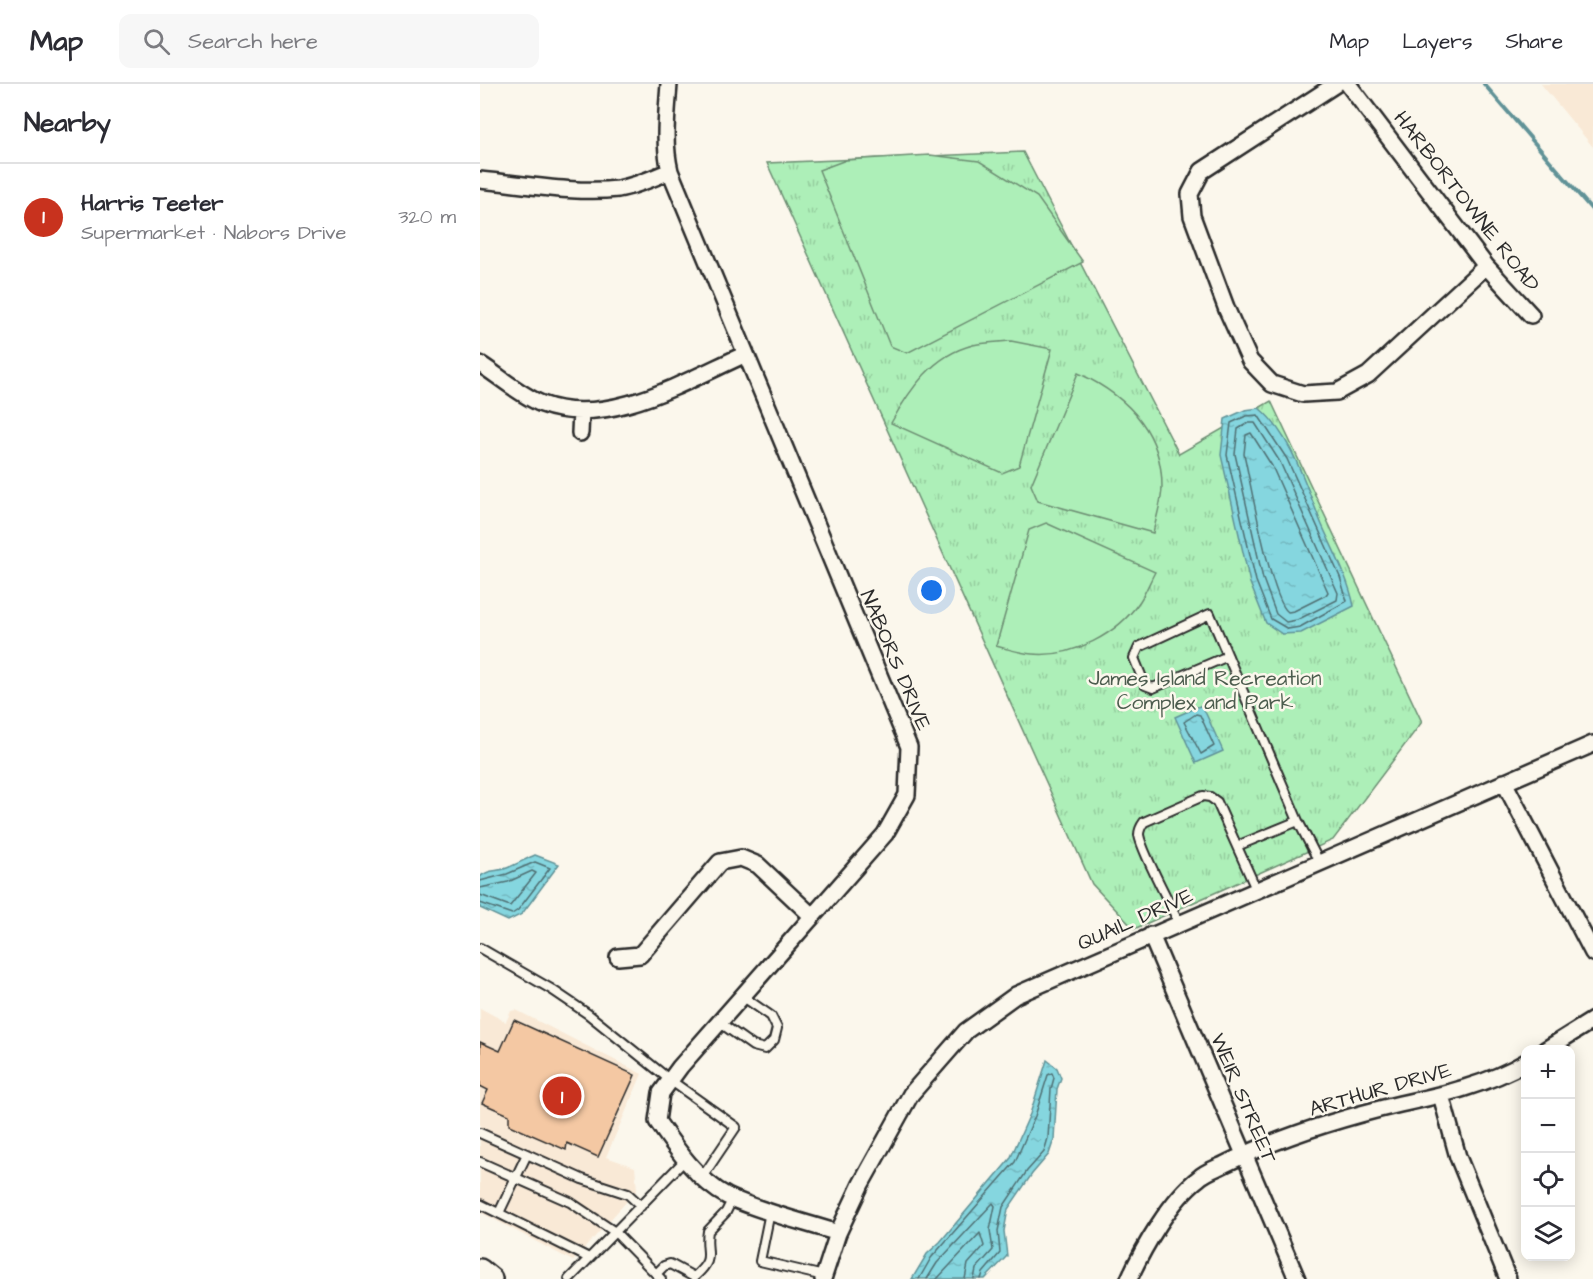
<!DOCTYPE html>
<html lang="en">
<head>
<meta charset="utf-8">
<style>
	:root { --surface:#fff; --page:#f7f7f7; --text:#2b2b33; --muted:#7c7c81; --line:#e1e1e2; --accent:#c8321e }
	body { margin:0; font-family:"Architects Daughter",sans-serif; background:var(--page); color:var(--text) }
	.controls { position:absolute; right:18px; bottom:18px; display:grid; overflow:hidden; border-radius:12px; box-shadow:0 3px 15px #0003 }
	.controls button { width:54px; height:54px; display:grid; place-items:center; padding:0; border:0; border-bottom:2px solid var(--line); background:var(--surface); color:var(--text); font:30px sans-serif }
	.you { position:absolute; left:452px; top:507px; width:21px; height:21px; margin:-15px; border:4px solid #fff; border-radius:50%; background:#1a73e8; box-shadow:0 0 0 9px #1a73e833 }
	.badge { display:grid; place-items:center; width:39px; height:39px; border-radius:50%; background:var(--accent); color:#fff; font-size:20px; font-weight:700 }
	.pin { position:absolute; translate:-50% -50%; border:3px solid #fff; box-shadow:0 2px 6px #0006 }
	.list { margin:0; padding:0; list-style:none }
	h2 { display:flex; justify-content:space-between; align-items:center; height:78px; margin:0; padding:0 24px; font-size:26px }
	h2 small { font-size:20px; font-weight:400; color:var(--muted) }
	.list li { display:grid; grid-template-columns:39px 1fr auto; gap:18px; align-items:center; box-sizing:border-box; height:108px; padding:0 24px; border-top:2px solid var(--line) }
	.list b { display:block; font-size:22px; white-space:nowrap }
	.list p { margin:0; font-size:20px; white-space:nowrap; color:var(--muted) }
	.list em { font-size:20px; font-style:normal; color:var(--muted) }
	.icon { flex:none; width:33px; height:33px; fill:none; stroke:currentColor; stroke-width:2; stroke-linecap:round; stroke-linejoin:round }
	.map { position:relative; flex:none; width:1113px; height:1195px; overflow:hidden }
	header { display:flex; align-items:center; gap:36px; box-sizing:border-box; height:84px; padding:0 30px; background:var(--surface); border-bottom:2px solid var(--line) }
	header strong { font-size:28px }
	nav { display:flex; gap:33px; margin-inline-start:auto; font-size:21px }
	.search { width:420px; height:54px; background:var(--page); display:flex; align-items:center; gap:15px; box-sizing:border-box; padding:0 21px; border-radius:12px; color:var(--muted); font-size:22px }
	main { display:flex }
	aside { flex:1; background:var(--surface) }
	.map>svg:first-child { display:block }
	.built { fill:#f9e9d6 }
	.grass { fill:url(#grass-tufts); stroke:#6c8d72; stroke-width:1.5 }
	.pitch { fill:#adefb8; stroke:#6c8d72; stroke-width:1.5 }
	.water { fill:url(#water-ripples); stroke:#619297; stroke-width:1.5 }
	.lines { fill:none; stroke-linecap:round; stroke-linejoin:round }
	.shore { stroke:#4f6f73; stroke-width:1.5 }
	.stream { stroke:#619297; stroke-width:4 }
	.building { fill:#f4c8a3; stroke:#2b2b2b; stroke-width:1.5 }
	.lane-casing { stroke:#2b2b2b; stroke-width:12 }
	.street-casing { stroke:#2b2b2b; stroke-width:20 }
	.secondary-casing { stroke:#2b2b2b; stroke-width:26 }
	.lane { stroke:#fbf7ec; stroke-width:8 }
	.street { stroke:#fbf7ec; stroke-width:15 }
	.secondary { stroke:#fbf7ec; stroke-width:21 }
	.labels { text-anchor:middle; stroke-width:5; stroke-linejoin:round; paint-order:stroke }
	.street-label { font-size:21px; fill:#2b2b2b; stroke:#fbf7ec }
	.park-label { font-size:21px; fill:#4c5c4e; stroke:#fbf7ec }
</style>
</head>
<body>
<header>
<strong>Map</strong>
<div class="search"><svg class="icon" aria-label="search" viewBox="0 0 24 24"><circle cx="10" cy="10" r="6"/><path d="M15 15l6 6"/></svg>Search here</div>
<nav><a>Map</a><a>Layers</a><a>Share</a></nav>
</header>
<main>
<aside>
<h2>Nearby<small></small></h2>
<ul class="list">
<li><span class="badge">1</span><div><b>Harris Teeter</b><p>Supermarket · Nabors Drive</p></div><em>320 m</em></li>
</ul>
</aside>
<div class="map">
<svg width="1113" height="1195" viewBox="0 0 1113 1195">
	<defs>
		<pattern id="grass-tufts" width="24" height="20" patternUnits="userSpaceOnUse" patternTransform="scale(1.5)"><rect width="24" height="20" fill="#adefb8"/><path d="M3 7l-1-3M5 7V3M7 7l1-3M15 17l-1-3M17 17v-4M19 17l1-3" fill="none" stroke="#95cd9e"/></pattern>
		<pattern id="water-ripples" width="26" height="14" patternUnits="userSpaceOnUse" patternTransform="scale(1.5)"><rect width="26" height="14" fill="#85d6df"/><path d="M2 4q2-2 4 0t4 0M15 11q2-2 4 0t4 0" fill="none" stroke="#73b8c0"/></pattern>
	</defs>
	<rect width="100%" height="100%" fill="#fbf7ec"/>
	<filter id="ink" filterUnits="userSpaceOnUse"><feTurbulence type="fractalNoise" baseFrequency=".0167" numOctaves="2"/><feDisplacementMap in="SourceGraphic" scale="12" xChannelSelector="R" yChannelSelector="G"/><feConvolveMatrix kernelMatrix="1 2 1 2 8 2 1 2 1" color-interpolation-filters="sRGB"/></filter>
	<g filter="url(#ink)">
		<path class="built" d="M 1061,0 L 1113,0 L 1113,63 Z
			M 0,924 L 26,938 L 31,927 L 36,926 L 162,990 L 126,1073 L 155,1083 L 157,1106 L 93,1177 L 0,1128 Z"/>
		<path class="grass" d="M 543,68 L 699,370 L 791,317 L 942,638 L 853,756 L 654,845 L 612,800 L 287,79 Z"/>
		<path class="pitch" d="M 450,71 L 499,77 L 557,113 L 603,178 L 427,269 L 410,262 L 339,86 L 366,76 Z
			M 531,257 L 572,265 L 539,382 L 522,389 L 411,339 C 430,305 453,271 493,261 C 505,258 519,258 531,257 Z
			M 598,289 C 645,311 682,346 682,403 C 682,417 676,434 673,449 L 558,417 L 551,401 Z
			M 566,439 L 675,488 C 670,497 666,508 660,517 C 638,550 593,574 552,570 C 540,569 528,565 516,562 L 549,446 Z"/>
		<path class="water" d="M 779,324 C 812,351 826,403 842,441 C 854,468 868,493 874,522 L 821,549 L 802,550 L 786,539 L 770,499 L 741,371 L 745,335 L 765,326 Z
			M 722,621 L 743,667 L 716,679 L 695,633 Z
			M 55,771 L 79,780 L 42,830 L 28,837 L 0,824 L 0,793 C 8,785 17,788 27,784 C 37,780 46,775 55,771 Z
			M 567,976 L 577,984 L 581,994 L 577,1005 L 574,1055 L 569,1070 L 552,1090 L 528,1125 L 524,1147 L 527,1172 L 505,1195 L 432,1195 L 447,1170 L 460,1158 L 530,1075 L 550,1030 Z"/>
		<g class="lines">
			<path class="shore" d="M 778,331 L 807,375 L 860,493 L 867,517 L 820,543 L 808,545 L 791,535 L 776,497 L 747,371 L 751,339 L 766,332 Z
				M 768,339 L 775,339 L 800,378 L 858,509 L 857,516 L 817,536 L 806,538 L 796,530 L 783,495 L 755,370 L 758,345 Z
				M 771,349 L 792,382 L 848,508 L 846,511 L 814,527 L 808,528 C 791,516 770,396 764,370 L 766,351 Z
				M 716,630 L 720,631 L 734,662 L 721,670 L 704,638 Z
				M 0,797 L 27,790 L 55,778 L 70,784 L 38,826 L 32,830 L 0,819
				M 0,804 L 28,798 L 52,787 L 56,789 L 30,822 L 0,811
				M 439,1195 L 451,1174 L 535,1078 L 555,1032 L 568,991 L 572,989 L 574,994 L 571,1005 L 568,1054 L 564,1068 L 547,1087 L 523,1123 L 518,1147 L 520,1169 L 503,1189 L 501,1195
				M 447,1195 L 457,1179 L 513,1119 L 515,1122 L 510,1146 L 513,1166 L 496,1185 L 494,1195
				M 457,1195 L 500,1149 L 504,1162 L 488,1180 L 485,1195"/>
			<path class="stream" d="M 1004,0 L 1113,127"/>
		</g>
		<path class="building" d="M 34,936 L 155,991 L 118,1073 L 87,1059 L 86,1066 L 29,1041 L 29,1031 L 2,1019 L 8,1006 L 0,1002 L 0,958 L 20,967 Z"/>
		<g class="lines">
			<g class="lane-casing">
				<path id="lane" d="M 748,572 L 673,604 L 665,601 L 654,574 L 659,563 L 730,530 L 818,737
					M 757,762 L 818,737 L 839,778
					M 699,839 C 690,819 662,769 659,751 C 659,746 661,742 664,738 L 723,712 L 730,713 L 737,718 L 776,805
					M 0,864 L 71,905 L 108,930 L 190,996 L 256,1043 L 223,1092
					M 239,938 L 273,962 L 285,965 L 294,956 L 297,944 L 291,932 L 262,912
					M 0,1049 L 102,1095 L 148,1110 L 161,1122
					M 0,1078 L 90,1118 L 135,1148 L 181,1195
					M 0,1120 L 109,1174
					M 290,1128 L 280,1177 L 344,1192
					M 19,1129 L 47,1070
					M 176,1190 L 184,1182 L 190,1180 L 214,1193 C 237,1173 224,1170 228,1147 L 246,1128 L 253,1114
					M 89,1195 L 206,1075"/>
			</g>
			<g class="street-casing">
				<path id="street" d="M 189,0 C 187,30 183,58 190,87 L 429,663 L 427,711 L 405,750 L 200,983 L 181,1009 L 177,1037 C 195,1063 218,1097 247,1112 C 278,1127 324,1138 358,1149
					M 856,0 L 722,87 L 710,110 L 712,132 L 747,226 L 770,277 L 792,300 L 823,310 L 857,308 L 888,291 L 1006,182
					M 868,0 L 1006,182 L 1051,231
					M 0,96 C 43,100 96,110 138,105 C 156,102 173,94 190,87
					M 0,280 C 19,292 40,311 62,320 C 127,345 207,296 266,270
					M 100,349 L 101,327
					M 1024,698 L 1113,869
					M 671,851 L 817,1195
					M 138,873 L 160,871 L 240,778 L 261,774 L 278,781 L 332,832
					M 1065,966 L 1113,936
					M 961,1011 L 978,1073 L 1028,1195
					M 343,1195 L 358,1149 L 381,1100 L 431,1010 L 486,947 L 536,911 L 1113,660
					M 649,1195 C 663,1164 691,1115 719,1094 C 726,1087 738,1084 747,1079 C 802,1052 861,1034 920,1020 C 962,1011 1009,1000 1046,978"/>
			</g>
			<g class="secondary-casing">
				<path id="secondary" d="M 0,1186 L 11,1195"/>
			</g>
			<use href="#lane" class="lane"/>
			<use href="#street" class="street"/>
			<use href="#secondary" class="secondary"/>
		</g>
	</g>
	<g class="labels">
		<g class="street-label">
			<text transform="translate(987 117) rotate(52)" y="7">HARBORTOWNE ROAD</text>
			<text transform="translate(416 576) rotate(67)" y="7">NABORS DRIVE</text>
			<text transform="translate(655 835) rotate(-24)" y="7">QUAIL DRIVE</text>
			<text transform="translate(900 1005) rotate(-16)" y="7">ARTHUR DRIVE</text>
			<text transform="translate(764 1014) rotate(67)" y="7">WEIR STREET</text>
		</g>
		<g class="park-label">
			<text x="725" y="601">James Island Recreation<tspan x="725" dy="24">Complex and Park</tspan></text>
		</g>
	</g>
</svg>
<div class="controls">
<button>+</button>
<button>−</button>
<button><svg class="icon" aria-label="locate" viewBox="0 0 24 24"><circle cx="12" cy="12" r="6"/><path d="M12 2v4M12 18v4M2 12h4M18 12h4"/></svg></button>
<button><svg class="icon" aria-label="layers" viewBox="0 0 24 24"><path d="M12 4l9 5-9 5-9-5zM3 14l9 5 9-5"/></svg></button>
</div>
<div class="you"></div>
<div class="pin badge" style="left:82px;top:1012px">1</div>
</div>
</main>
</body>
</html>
